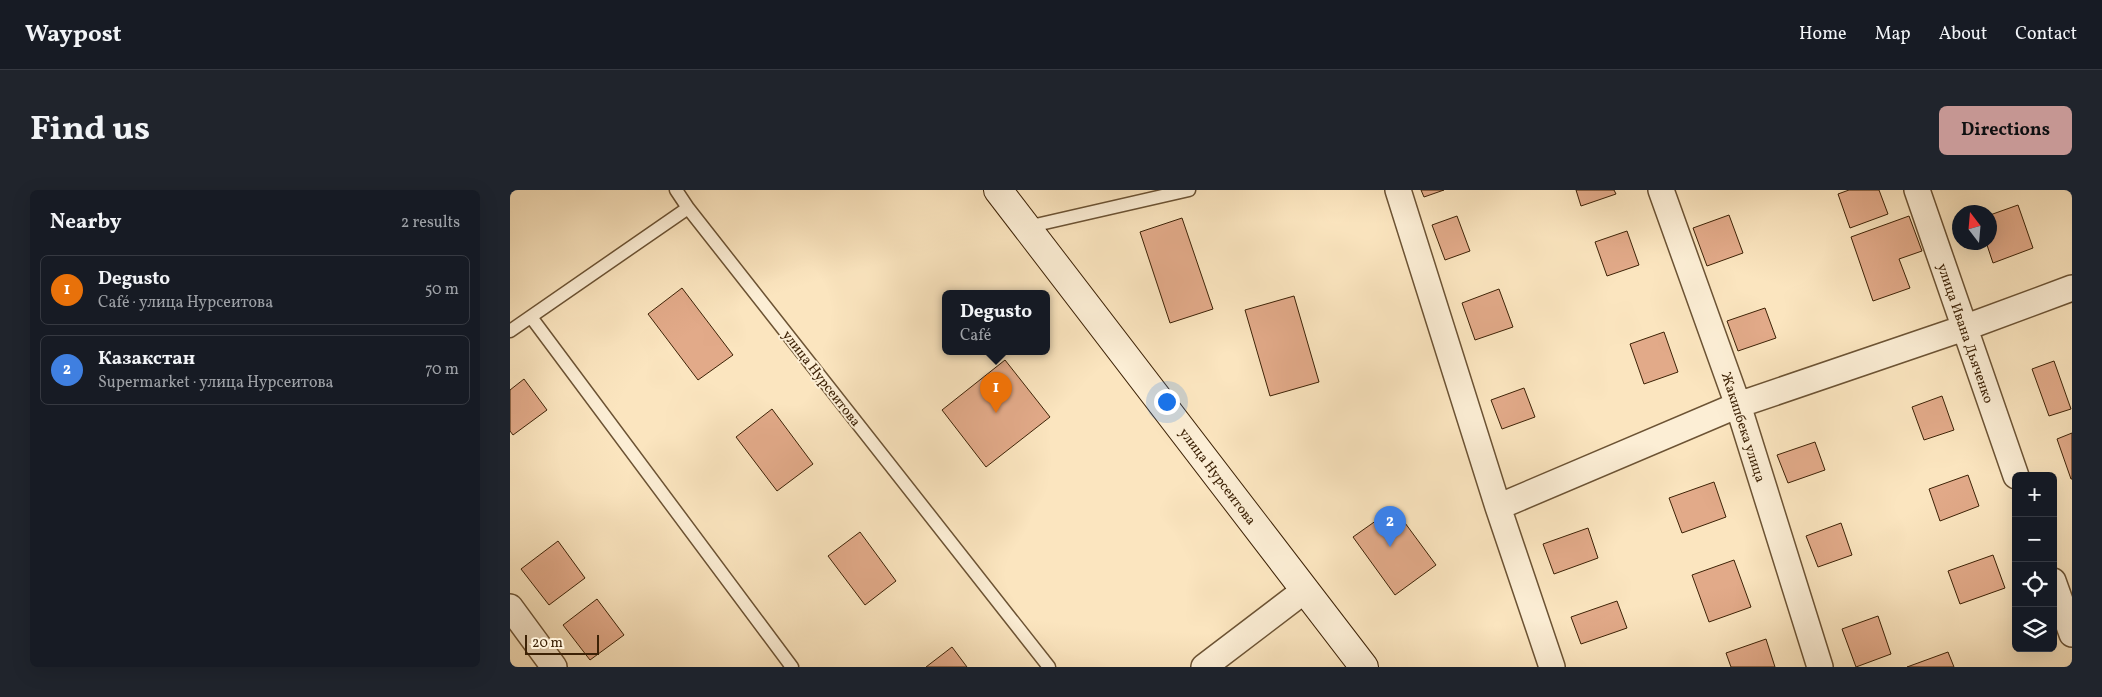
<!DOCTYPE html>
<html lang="en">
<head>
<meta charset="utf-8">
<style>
	:root { --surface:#171b24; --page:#20242c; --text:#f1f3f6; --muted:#9ea1a6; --line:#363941; --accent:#c59692 }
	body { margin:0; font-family:Vollkorn,serif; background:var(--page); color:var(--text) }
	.controls { position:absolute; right:15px; bottom:15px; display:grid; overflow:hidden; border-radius:8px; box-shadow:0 5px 20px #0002 }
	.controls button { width:45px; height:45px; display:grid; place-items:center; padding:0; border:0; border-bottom:1px solid var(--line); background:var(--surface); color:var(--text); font:25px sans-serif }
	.compass { position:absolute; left:1442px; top:15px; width:45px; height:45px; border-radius:50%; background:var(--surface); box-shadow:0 5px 20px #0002; rotate:344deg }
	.scale { position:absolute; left:15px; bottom:12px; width:74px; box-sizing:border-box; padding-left:5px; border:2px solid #3d2206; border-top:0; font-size:14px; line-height:18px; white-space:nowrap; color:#3d2206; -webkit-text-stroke:4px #fceed5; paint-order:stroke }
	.you { position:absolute; left:656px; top:211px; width:18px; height:18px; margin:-12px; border:4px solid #fff; border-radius:50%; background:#1a73e8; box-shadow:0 0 0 8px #1a73e833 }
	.badge { display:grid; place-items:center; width:32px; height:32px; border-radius:50%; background:var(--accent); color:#fff; font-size:16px; font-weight:700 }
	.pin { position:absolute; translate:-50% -41px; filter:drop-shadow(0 1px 2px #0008) }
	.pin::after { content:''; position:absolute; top:26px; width:18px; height:15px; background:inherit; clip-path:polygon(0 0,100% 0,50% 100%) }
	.popup { position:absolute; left:432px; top:100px; width:108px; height:65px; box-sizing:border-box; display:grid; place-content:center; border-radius:8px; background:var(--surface); filter:drop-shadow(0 1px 4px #0005); font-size:16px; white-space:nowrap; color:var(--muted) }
	.popup b { font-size:19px; color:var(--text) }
	.popup::after { content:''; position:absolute; left:50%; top:100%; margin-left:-10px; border:10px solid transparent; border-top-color:var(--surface) }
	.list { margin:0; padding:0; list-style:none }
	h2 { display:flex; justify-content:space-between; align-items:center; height:65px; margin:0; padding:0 20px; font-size:21px }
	h2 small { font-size:16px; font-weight:400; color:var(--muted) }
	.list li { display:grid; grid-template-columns:32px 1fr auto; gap:15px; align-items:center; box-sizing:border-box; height:70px; margin:0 10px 10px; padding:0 10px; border:1px solid var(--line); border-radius:8px }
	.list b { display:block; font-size:19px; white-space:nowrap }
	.list p { margin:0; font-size:16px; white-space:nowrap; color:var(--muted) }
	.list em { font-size:16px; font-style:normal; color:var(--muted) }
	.icon { flex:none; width:28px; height:28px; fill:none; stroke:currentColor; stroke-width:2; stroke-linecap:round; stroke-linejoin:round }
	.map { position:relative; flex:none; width:1562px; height:477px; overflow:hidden; border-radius:8px }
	header { display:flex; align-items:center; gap:30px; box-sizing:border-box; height:70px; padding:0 25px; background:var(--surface); border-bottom:1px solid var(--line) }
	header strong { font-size:24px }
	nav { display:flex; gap:28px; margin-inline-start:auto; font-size:18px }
	.intro { display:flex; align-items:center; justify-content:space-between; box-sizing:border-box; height:120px; padding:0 30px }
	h1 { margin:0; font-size:35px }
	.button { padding:12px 22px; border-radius:8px; background:var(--accent); color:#111; font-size:18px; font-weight:700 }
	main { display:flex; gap:30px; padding:0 30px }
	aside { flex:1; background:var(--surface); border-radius:8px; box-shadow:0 5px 20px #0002 }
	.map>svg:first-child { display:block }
	.building { fill:#e2aa89; stroke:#3d2206 }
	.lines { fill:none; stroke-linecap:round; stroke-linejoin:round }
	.service-casing { stroke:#6c5334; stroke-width:15 }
	.minor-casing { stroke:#6c5334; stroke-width:28 }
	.secondary-casing { stroke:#3d2206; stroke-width:30 }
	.service { stroke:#fceed5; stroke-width:12 }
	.minor { stroke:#fceed5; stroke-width:25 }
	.secondary { stroke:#fceed5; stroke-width:28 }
	.labels { text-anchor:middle; stroke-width:4; stroke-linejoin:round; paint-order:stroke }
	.street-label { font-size:14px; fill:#3d2206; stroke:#fceed5 }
</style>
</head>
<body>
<header>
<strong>Waypost</strong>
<nav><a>Home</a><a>Map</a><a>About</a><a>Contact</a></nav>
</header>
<div class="intro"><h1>Find us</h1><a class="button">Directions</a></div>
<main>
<aside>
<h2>Nearby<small>2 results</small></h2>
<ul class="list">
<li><span class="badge" style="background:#e8710a">1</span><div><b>Degusto</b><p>Café · улица Нурсеитова</p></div><em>50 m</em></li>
<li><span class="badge" style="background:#3f7fe0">2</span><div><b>Казакстан</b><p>Supermarket · улица Нурсеитова</p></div><em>70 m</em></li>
</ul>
</aside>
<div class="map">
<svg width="1562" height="477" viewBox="0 0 1562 477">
	<rect width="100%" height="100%" fill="#fbe5bf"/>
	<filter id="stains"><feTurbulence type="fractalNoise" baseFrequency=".004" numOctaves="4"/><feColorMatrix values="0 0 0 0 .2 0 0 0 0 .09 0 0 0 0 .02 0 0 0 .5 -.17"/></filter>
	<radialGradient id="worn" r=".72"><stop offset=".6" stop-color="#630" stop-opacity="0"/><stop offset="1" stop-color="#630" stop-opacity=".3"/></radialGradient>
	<path class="building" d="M 911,0 L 934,0 L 914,7 Z
		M 1066,0 L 1104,0 L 1106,4 L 1071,16 Z
		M 1339,0 L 1369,0 L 1378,24 L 1340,38 L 1328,4 Z
		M 1508,15 L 1523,58 L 1483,73 L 1476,52 L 1480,52 L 1480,25 Z
		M 1219,25 L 1233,63 L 1197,76 L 1183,38 Z
		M 947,26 L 960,61 L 935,70 L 922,35 Z
		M 1399,26 L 1412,61 L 1389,69 L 1400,98 L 1363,111 L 1341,47 Z
		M 672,28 L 703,119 L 660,133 L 630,42 Z
		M 1117,41 L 1129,75 L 1097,86 L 1085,52 Z
		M 172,98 L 223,165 L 188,190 L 138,124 Z
		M 989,99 L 1003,137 L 965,150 L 952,113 Z
		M 784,106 L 809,192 L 760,206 L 735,120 Z
		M 1255,118 L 1266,148 L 1228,161 L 1217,131 Z
		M 1154,142 L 1168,182 L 1134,194 L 1120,154 Z
		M 495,170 L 540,227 L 476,277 L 432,220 Z
		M 1544,171 L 1561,219 L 1539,226 L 1522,179 Z
		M 14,189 L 37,220 L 3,245 L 0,241 L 0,200 Z
		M 1014,198 L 1025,227 L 992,239 L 981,210 Z
		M 1432,206 L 1444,240 L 1414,250 L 1402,217 Z
		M 262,219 L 303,274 L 267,301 L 226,247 Z
		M 1562,243 L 1562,289 L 1561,289 L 1547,249 Z
		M 1305,252 L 1315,280 L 1278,293 L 1267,265 Z
		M 1458,285 L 1469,316 L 1430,331 L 1419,299 Z
		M 1204,292 L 1216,327 L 1172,343 L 1159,308 Z
		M 884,318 L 926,375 L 885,405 L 843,347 Z
		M 1331,333 L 1342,365 L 1308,377 L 1296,346 Z
		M 1078,338 L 1088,368 L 1044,384 L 1033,354 Z
		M 350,342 L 386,391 L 355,415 L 318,366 Z
		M 48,351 L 75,388 L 39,415 L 11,379 Z
		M 1483,365 L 1495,398 L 1450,414 L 1438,381 Z
		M 1224,370 L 1241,417 L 1199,432 L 1182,385 Z
		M 87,409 L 114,445 L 80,470 L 53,435 Z
		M 1107,411 L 1117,438 L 1071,454 L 1061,427 Z
		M 1368,426 L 1381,464 L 1346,477 L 1332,439 Z
		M 1256,449 L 1265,477 L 1221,477 L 1216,463 Z
		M 442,457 L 457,477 L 416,477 Z
		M 1438,462 L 1444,477 L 1397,477 Z"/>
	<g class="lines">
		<g class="service-casing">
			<path id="service" d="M 166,0 L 178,18
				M 517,37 L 679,0
				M 21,127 L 282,477
				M 0,141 L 178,18 L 539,477"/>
		</g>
		<g class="minor-casing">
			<path id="minor" d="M 888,0 L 988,317 L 1042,477
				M 1151,0 L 1228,215 L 1310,477
				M 1407,0 L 1506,286
				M 988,317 L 1228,215 L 1454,138 L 1562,98
				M 1543,391 L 1562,444
				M 0,417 L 44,477
				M 694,477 L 795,400"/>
		</g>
		<g class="secondary-casing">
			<path id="secondary" d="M 488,0 L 854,477"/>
		</g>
		<use href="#service" class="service"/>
		<use href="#minor" class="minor"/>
		<use href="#secondary" class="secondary"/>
	</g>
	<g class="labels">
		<g class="street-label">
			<text transform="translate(1456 143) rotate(71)" y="5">улица Ивана Дьяченко</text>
			<text transform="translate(312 188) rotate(52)" y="5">улица Нурсеитова</text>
			<text transform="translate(1234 237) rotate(72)" y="5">Жакипбека улица</text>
			<text transform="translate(708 286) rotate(53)" y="5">улица Нурсеитова</text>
		</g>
	</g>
	<rect width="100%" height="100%" filter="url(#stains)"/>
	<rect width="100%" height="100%" fill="url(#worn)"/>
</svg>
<div class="controls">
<button>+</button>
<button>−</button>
<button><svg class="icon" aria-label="locate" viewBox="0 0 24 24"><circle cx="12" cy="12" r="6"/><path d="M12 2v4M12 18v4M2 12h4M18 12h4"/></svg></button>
<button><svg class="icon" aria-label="layers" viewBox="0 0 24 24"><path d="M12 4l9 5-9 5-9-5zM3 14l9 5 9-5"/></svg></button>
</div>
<svg class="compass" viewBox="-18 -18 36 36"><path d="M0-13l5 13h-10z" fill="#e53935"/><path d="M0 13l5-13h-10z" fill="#9ea1a6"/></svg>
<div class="scale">20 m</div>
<div class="you"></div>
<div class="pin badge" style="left:486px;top:223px;background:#e8710a">1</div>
<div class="popup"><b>Degusto</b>Café</div>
<div class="pin badge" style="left:880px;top:357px;background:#3f7fe0">2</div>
</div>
</main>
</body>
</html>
